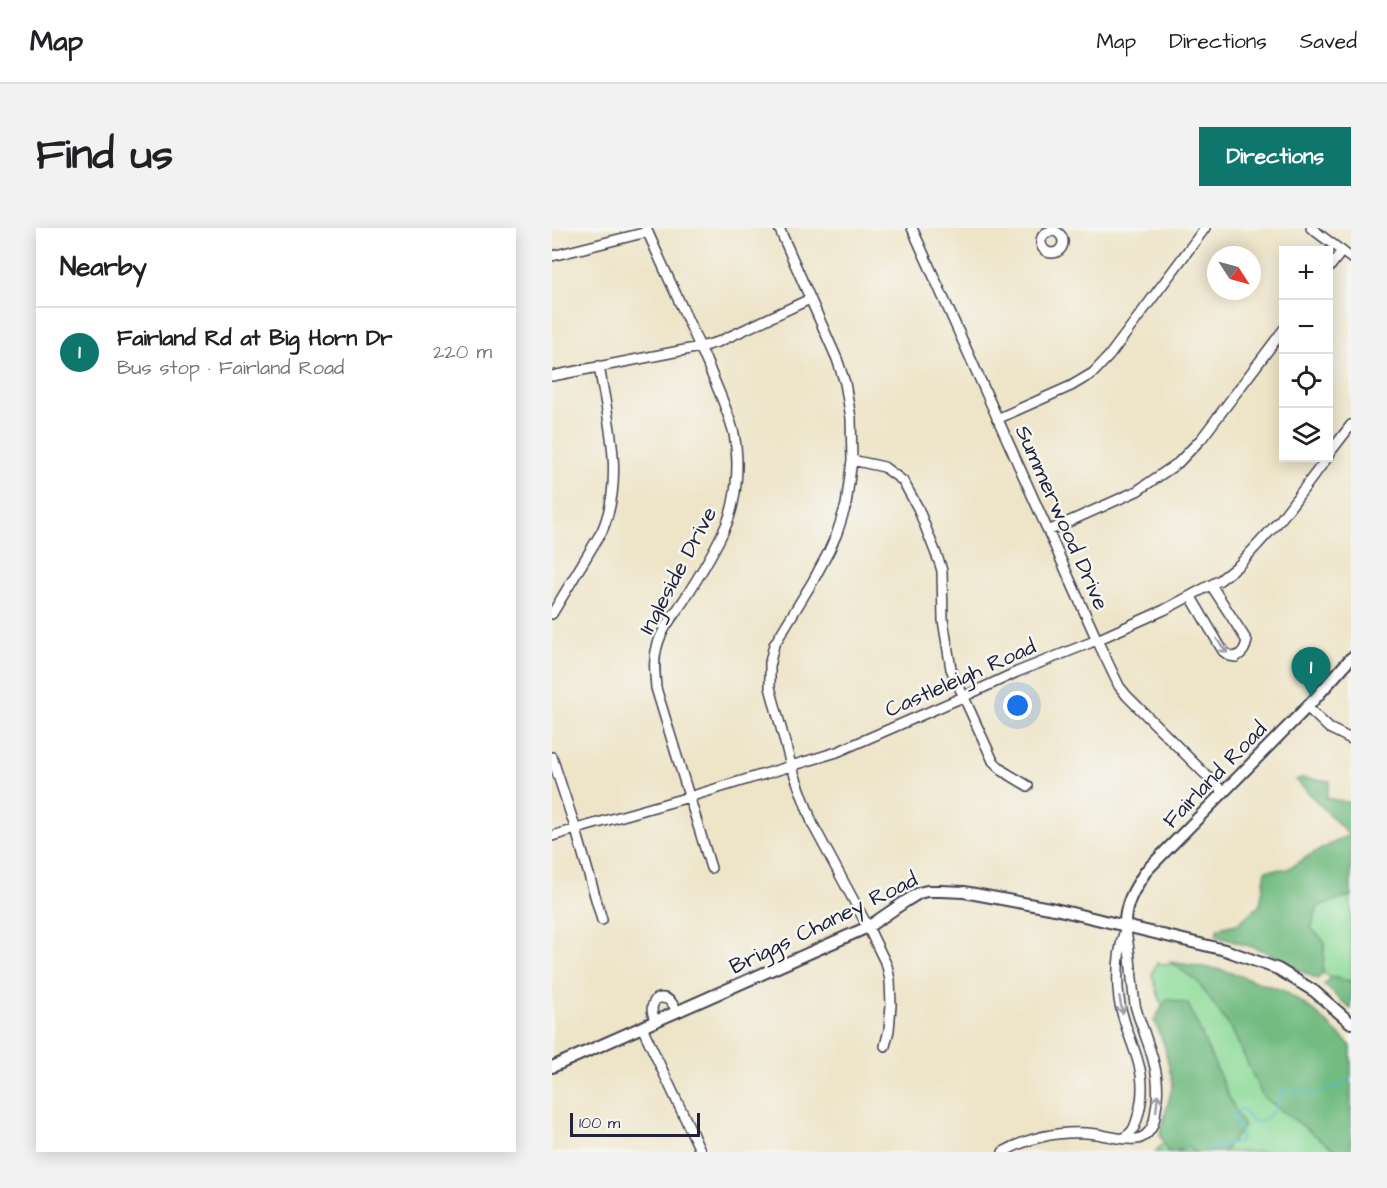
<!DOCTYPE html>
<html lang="en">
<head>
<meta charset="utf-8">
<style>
	:root { --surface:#fff; --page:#f2f2f2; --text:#202124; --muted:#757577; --line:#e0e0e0; --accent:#0f766e }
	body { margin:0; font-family:"Architects Daughter",sans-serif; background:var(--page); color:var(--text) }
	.controls { position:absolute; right:18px; top:18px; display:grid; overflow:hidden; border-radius:0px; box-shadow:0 3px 15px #0003 }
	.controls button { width:54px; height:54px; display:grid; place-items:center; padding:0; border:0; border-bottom:2px solid var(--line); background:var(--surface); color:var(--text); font:30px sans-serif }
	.compass { position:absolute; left:655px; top:18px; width:54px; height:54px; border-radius:50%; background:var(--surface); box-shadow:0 3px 15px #0003; rotate:126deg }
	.scale { position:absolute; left:18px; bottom:15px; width:130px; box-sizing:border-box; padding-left:6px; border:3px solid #22223b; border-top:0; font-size:16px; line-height:21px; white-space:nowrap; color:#22223b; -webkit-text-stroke:4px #f6f6f2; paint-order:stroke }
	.you { position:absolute; left:466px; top:478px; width:21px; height:21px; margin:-15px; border:4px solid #fff; border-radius:50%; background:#1a73e8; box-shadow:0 0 0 9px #1a73e833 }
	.badge { display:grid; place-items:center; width:39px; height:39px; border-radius:50%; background:var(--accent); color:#fff; font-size:20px; font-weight:700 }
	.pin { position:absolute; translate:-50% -50px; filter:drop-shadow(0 2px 3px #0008) }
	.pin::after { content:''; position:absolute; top:32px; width:21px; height:18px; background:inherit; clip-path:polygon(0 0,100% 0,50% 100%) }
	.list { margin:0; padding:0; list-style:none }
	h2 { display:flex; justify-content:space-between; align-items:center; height:78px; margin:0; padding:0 24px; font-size:26px }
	h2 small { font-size:20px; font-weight:400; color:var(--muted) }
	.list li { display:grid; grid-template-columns:39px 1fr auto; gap:18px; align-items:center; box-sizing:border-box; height:90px; padding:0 24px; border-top:2px solid var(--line) }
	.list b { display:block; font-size:22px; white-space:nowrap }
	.list p { margin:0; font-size:20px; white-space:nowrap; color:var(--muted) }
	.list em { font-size:20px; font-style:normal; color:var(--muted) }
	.icon { flex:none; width:33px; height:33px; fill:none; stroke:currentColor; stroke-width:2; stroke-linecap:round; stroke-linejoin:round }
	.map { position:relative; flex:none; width:799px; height:924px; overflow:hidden; border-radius:0px }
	header { display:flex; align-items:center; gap:36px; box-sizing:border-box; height:84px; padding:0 30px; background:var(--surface); border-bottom:2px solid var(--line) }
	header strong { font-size:28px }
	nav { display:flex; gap:33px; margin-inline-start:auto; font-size:21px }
	.intro { display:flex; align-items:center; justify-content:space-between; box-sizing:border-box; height:144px; padding:0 36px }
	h1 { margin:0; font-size:42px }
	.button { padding:15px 27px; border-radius:0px; background:var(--accent); color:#fff; font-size:21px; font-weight:700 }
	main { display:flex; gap:36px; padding:0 36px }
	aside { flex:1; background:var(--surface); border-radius:0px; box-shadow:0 3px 15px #0003 }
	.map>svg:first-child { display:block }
	.green { fill:#8ddb99; stroke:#587e6a; stroke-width:1.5 }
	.forest { fill:#72bb81; stroke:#4a6e5e; stroke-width:1.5 }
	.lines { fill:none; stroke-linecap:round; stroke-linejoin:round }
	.stream { stroke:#4ebdc3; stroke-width:2 }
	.minor-casing { stroke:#413f50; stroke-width:12 }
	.major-casing { stroke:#413f50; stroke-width:14 }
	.minor { stroke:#fff; stroke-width:9 }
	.major { stroke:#fff; stroke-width:10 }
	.oneway { stroke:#9c9ca7 }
	.labels { text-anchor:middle; stroke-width:5; stroke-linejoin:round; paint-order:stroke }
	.street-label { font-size:22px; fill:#22223b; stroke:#f6f6f2 }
</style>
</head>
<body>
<header>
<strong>Map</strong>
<nav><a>Map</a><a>Directions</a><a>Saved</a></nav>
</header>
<div class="intro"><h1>Find us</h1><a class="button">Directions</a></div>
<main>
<aside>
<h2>Nearby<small></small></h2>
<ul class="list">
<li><span class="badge">1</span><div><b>Fairland Rd at Big Horn Dr</b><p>Bus stop · Fairland Road</p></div><em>220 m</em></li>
</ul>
</aside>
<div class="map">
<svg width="799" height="924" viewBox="0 0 799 924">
	<rect width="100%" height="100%" fill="#f6f6f2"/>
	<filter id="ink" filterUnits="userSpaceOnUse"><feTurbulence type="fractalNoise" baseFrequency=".0167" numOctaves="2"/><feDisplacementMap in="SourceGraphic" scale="12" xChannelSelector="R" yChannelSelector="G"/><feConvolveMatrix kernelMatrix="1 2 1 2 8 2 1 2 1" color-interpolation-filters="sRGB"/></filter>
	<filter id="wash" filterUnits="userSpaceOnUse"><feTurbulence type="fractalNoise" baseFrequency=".008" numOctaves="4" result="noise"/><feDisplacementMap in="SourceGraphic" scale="24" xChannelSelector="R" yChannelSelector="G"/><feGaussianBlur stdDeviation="1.35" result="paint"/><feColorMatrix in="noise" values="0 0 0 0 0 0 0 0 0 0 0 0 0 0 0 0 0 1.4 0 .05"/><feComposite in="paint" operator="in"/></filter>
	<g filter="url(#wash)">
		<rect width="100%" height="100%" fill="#eee4c8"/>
		<path class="green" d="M 799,668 L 799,753 L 779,749 L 771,745 L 772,714 L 759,700 L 766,678 Z
			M 618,734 L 624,738 L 648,741 L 786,924 L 603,924 L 620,906 L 629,863 L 619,808 L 600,746 L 605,735 L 618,737 Z"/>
		<path class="forest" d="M 749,550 L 778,553 L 774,570 L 799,575 L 799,668 L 766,678 L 759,700 L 772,713 L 771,745 L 765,751 L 710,722 L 664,708 L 666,700 L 685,696 L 708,677 L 714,642 L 736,641 L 758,627 L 797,607 L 744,552 Z
			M 618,734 L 670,742 L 732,763 L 761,782 L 799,818 L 799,924 L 786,924 L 711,869 L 680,802 L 645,753 Z
			M 779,749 L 799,753 L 799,781 L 772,757 Z
			M 615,771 L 636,776 L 677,869 L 692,899 L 671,924 L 641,924 L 637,919 L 621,924 L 616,924 L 608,907 L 621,856 L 612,816 L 602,792 Z"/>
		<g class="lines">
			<path class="stream" d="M 656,924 L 657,920 L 668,917 L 687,915 L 689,909 L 688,900 L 683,895 L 682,884 L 690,881 L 700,893 L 709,894 C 724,883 725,878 730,861 L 764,866 L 787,859 L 799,850"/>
		</g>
	</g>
	<g filter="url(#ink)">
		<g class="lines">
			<g class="minor-casing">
				<path id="minor" d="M 94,0 C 114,46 136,91 156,137 C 165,160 176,182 182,206 C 188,235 185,277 171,304 C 160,327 146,350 132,372 C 123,386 109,401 105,419 C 101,432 103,446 104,460 L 159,640
					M 227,0 L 285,131 L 293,155 L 299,190 L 300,232 L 294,277 L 285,305 L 277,323 L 261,353 L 222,417 L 218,434 L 218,459 L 239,537 L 261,597 L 316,699 L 335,738 L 338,752 L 339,777 L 337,802 L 333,818
					M 360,0 L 545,412 L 567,458 L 575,468 L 671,564
					M 759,0 L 799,30
					M489 14a11 11 0 1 1 22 0a11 11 0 1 1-22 0Z
					M 0,28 L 95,4
					M 776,41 L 790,23
					M 0,148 L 148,119 L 166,114 L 258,71
					M 445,191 L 519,158 L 541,145 L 557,128 L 653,0
					M 776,227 L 799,197
					M 300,232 L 332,239 L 351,253 L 366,280 L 388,336 L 390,343 L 391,392 L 399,441 L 441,533 L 451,543 L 476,558
					M 496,303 L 585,263 L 626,235 L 650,210 L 732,101
					M 639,369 L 671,423 L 678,428 L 684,429 C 691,425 693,421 695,413 L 659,357
					M 0,386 L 50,303 C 73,250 56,193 47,138
					M 755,479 L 777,500 L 799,511
					M 0,529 L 24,602 L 50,692
					M 0,608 L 137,569 L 285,524 L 411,469 L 465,444 L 545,412 L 612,382 L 668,352 L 687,337 L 729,291 L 775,230
					M 103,793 C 100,784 98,779 104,771 C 115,767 121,775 125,783
					M 90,799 L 149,924
					M 571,910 C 581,905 583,899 586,888 C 600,838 574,816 567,771 C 564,747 566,724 573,701
					M 451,924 C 480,908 511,902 544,906 C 557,908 572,913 585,911 C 596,909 602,898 603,888 C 609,856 604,837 593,807 C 590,797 585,787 583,776 C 579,751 579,724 573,699"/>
			</g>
			<g class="major-casing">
				<path id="major" d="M 573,699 C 572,677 582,661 594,643 L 760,474 L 799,430
					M 0,839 L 316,699 L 354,673 L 367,665 L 375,663 L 389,663 L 412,664 L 503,681 L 673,722 L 726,741 L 762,763 L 799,795"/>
			</g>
			<use href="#minor" class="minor"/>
			<use href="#major" class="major"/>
		</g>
		<defs><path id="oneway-shaft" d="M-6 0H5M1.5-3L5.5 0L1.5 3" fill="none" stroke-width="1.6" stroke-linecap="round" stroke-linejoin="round" transform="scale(1.5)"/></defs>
		<g class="oneway">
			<use href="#oneway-shaft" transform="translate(670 418) rotate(53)"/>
			<use href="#oneway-shaft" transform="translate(569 777) rotate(79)"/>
			<use href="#oneway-shaft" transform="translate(605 875) rotate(-84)"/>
		</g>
	</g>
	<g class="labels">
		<g class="street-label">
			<text transform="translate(511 289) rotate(66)" y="8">Summerwood Drive</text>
			<text transform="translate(125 342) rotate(-62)" y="8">Ingleside Drive</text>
			<text transform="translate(408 449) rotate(-24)" y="8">Castleleigh Road</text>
			<text transform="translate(662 546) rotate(-46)" y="8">Fairland Road</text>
			<text transform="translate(271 694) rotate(-26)" y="8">Briggs Chaney Road</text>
		</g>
	</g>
</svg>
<div class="controls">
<button>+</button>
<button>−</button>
<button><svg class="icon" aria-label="locate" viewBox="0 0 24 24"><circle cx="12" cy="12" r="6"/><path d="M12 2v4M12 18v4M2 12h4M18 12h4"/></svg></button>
<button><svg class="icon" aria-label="layers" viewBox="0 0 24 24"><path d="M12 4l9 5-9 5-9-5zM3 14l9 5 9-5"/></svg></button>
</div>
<svg class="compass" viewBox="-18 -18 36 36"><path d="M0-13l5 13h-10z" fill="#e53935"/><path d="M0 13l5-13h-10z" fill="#757577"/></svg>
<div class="scale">100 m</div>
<div class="you"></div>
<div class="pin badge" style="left:759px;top:469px">1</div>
</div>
</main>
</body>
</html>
